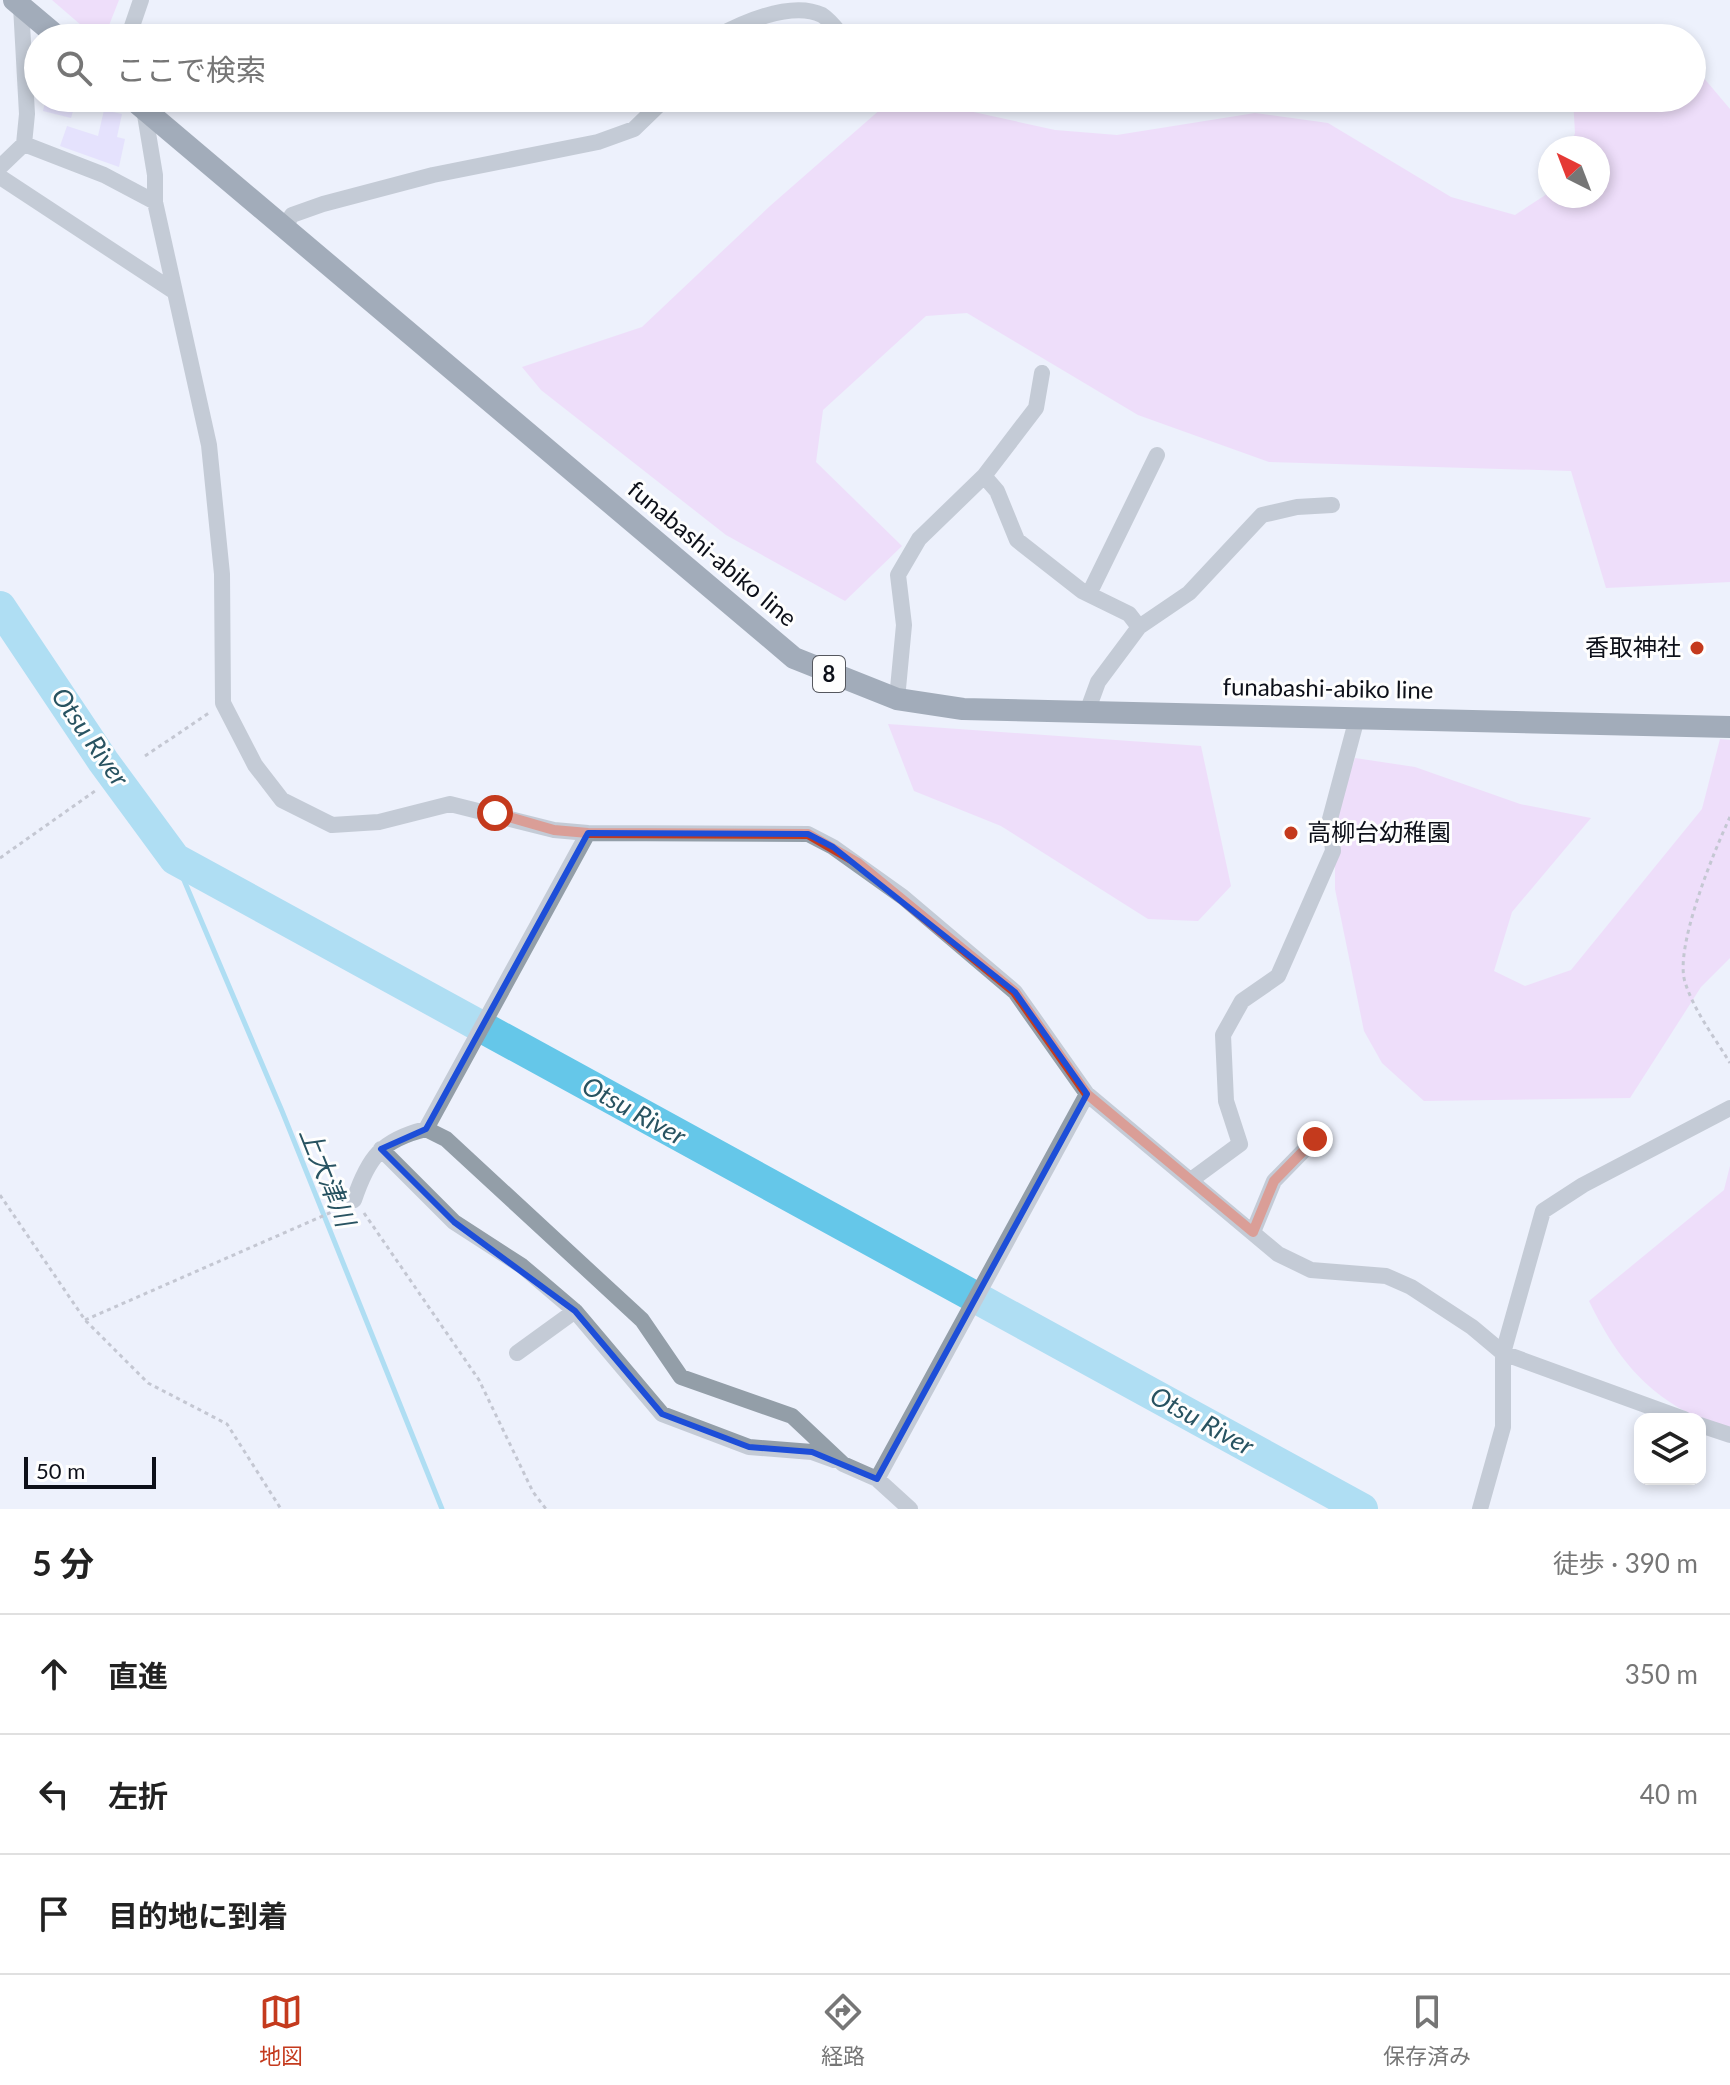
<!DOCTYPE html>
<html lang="ja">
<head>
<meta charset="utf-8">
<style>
	:root { --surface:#fff; --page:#f2f2f2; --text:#222; --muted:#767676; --line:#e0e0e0; --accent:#c43a1d }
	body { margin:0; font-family:Lato,"Noto Sans JP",sans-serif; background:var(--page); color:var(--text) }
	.controls { position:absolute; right:24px; bottom:24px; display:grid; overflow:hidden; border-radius:16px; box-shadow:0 4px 12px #0003 }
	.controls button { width:72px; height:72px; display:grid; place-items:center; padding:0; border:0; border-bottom:2px solid var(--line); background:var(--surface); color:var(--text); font:40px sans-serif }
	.compass { position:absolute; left:1538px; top:136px; width:72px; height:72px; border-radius:50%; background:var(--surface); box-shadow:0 4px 12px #0003; rotate:318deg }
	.scale { position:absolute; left:24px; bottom:20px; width:132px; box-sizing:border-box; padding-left:8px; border:4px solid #0d1019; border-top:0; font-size:22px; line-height:28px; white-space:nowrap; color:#0d1019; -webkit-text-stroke:6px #fefefe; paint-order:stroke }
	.stop { position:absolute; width:24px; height:24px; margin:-18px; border:6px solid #c43a1d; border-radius:50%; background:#fff }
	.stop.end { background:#c43a1d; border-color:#fff; box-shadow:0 2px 8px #0008 }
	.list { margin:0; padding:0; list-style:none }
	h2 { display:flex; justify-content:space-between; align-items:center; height:104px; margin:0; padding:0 32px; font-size:34px }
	h2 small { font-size:26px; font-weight:400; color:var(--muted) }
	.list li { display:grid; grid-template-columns:52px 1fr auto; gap:24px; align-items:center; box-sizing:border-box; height:120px; padding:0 32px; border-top:2px solid var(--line) }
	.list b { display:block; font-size:30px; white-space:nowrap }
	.list em { font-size:26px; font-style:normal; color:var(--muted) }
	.icon { flex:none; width:44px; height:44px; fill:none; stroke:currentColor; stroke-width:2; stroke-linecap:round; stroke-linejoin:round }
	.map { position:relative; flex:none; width:1730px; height:1509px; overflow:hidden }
	.search { position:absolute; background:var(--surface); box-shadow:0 4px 12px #0003; left:24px; right:24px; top:24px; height:88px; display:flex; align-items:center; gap:20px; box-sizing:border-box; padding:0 28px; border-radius:44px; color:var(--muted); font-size:30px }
	.sheet { height:464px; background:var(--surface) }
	nav { display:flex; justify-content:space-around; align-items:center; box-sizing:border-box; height:112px; border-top:2px solid var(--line); background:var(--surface); font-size:22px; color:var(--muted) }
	nav a { display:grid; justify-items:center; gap:4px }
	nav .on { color:var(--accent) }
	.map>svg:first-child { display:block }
	.green { fill:#f0c7f9 }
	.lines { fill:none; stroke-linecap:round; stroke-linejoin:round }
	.stream { stroke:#65c7e9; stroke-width:5 }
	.river { stroke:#65c7e9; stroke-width:32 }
	.building { fill:#dcd1fe }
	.path { stroke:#9396a1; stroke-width:3; stroke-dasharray:4 4; stroke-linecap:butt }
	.minor { stroke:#939ea8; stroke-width:16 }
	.major { stroke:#485a6a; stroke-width:22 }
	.route { stroke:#c43a1d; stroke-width:10 }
	.marked { fill:none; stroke:#1d4ed8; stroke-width:6; stroke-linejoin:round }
	.poi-dot { fill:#c43a1d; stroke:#fefefe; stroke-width:3 }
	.labels { text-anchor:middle; stroke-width:6; stroke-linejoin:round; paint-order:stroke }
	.shield { fill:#fefefe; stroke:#55575e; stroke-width:2 }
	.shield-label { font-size:22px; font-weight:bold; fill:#0d1019 }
	.street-label { font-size:24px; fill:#0d1019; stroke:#fefefe }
	.poi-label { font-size:24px; fill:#0d1019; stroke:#fefefe; text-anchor:end }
	.water-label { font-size:26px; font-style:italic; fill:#285361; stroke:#fefefe }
</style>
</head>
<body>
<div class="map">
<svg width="1730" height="1509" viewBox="0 0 1730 1509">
	<rect width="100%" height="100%" fill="#edf1fc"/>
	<path class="green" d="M 52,0 L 119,0 L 104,38 L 96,38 Z
		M 1692,64 L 1730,109 L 1730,582 L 1606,588 L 1571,471 L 1269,462 L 1138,415 L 967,313 L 926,316 L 823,410 L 816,462 L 902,546 L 845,601 L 726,535 L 541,390 L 522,367 L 642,327 L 770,206 L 890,101 L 937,104 L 1055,130 L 1117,135 L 1255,113 L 1328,123 L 1451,197 L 1515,215 L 1550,192 L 1550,196 L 1598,196 L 1598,148 L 1570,148 L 1575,133 L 1573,98 L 1692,98 Z
		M 888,724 L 1201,746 L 1231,886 L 1198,921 L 1148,919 L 1001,826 L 914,791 Z
		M 1720,739 L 1730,740 L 1730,958 L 1701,987 L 1630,1098 L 1424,1101 L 1382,1063 L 1364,1031 L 1335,889 L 1335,818 L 1355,758 L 1415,767 L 1520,804 L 1591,818 L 1512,912 L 1494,971 L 1525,986 L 1571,970 L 1702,809 Z
		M 1730,1166 L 1730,1432 C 1657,1404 1623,1371 1589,1301 L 1724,1190 Z"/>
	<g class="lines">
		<path class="stream" d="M 175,859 L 282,1111 L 442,1509"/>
		<path class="river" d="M 0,607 L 103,761 L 175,859 L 1362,1509"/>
	</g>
	<path class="building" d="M 46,98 L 76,101 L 71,118 L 43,111 Z
		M 104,110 L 122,114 L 117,137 L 125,139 L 119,167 L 60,146 L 67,126 L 98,136 Z"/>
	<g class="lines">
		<path class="path" d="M 145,756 L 209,713
			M 1730,817 C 1714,851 1674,948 1685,982 C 1694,1011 1715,1038 1730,1063
			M 0,858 L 95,791
			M 0,1195 L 85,1320 L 148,1383 L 227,1424 L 281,1509
			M 364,1213 L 479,1380 L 533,1492 L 546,1509
			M 85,1320 L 341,1208"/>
		<path class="minor" d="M 128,38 L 141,0
			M 714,38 C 740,24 791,0 822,15 C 830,20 838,31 844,38
			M 144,109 L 155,175 L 155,202 L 209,445 L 222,574 L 223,703 L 255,765 L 282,800 L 332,825 L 379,822 L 450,804 L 554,830 L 588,833 L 808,834 L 833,847 L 903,897 L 1015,992 L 1087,1094 L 1278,1254 L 1311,1270 L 1386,1276 L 1411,1287 L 1472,1327 L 1503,1353 L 1684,1419
			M 24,144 L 104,175 L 155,202
			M 0,167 L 24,144 L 27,114 L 21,6
			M 0,177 L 172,290
			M 285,226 L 292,215 L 323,204 L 433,175 L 598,142 L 634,129 L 666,98
			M 984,476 L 997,491 L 1017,540 L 1082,591 L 1129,614 L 1139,627
			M 1089,594 L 1157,455
			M 897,699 L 904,625 L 898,575 L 919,539 L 984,476 L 1036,408 L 1042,373
			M 1087,712 L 1098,682 L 1139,627 L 1189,593 L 1262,515 L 1297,507 L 1332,505
			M 426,1129 L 588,833
			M 381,1149 L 454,1222 L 522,1266 L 575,1311 L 662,1414 L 749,1447 L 812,1452 L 834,1460
			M 1191,1180 L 1240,1144 L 1226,1101 L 1223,1035 L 1242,1001 L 1278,976 L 1333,851 L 1330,819 L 1357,718
			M 354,1200 C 368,1158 381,1140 426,1129 L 446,1139 L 642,1320 L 681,1377 L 792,1416 L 843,1464 L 877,1479 L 910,1509
			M 1253,1232 L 1274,1181 L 1315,1139
			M 517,1353 L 575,1311
			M 1700,1425 L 1730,1435
			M 877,1479 L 1087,1094
			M 1480,1509 L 1503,1427 L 1503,1353 L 1543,1211 L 1583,1185 L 1730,1108"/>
		<path class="major" d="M 14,0 L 59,38
			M 131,98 L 794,658 L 897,699 L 963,709 L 1730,727"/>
	</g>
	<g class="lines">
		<path class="route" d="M 495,813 L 554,830 L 588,833 L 808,834 L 858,863 L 1015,992 L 1087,1094 L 1253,1232 L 1274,1181 L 1315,1139"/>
	</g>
	<path d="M0 0H1730V1509H0ZM 588,833 L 808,834 L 833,847 L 1015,992 L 1087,1094 L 877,1479 L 812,1452 L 749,1447 L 662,1414 L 575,1311 L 454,1222 L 381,1149 L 426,1129 Z" fill="#edf1fc" fill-opacity=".55" fill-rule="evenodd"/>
	<path class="marked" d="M 588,833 L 808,834 L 833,847 L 1015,992 L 1087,1094 L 877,1479 L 812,1452 L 749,1447 L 662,1414 L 575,1311 L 454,1222 L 381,1149 L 426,1129 Z"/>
	<g class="poi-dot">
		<circle cx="1697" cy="648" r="8"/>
		<circle cx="1291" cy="833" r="8"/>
	</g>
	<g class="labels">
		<rect class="shield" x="813" y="656" width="32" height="36" rx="6"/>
		<g class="shield-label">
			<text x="829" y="682">8</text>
		</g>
		<g class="street-label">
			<text transform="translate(712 554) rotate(40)" y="8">funabashi-abiko line</text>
			<text transform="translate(1328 689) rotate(1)" y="8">funabashi-abiko line</text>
		</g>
		<g class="poi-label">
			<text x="1681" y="656">香取神社</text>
			<text x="1307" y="841" text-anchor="start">高柳台幼稚園</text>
		</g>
		<g class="water-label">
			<text transform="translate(90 737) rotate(55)" y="9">Otsu River</text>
			<text transform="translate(634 1111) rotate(29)" y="9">Otsu River</text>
			<text transform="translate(327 1177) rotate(68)" y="9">上大津川</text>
			<text transform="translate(1202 1421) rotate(29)" y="9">Otsu River</text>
		</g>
	</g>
</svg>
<div class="controls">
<button><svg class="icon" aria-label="layers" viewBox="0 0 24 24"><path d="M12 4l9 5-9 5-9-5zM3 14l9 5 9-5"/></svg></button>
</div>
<svg class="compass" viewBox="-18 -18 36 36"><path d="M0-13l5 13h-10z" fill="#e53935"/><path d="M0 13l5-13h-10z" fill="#767676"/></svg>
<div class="scale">50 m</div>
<div class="stop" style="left:495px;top:813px"></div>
<div class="stop end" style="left:1315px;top:1139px"></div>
<div class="search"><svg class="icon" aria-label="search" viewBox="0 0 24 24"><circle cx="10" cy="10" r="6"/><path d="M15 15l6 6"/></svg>ここで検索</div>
</div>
<section class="sheet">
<h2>5 分<small>徒歩 · 390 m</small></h2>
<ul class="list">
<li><svg class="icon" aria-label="ahead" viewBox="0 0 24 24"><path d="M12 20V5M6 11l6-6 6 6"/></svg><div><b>直進</b></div><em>350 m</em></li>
<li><svg class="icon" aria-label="left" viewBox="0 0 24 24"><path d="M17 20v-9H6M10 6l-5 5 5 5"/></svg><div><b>左折</b></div><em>40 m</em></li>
<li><svg class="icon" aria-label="arrive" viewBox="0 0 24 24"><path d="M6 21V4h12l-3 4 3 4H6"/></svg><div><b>目的地に到着</b></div></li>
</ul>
</section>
<nav>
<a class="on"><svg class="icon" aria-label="map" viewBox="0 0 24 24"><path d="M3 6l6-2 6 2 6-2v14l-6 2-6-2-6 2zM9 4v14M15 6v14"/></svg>地図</a>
<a><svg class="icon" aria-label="directions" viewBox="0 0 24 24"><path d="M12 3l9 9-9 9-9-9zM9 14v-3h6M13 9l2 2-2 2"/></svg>経路</a>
<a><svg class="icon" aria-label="saved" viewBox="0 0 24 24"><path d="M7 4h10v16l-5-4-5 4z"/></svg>保存済み</a>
</nav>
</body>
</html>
